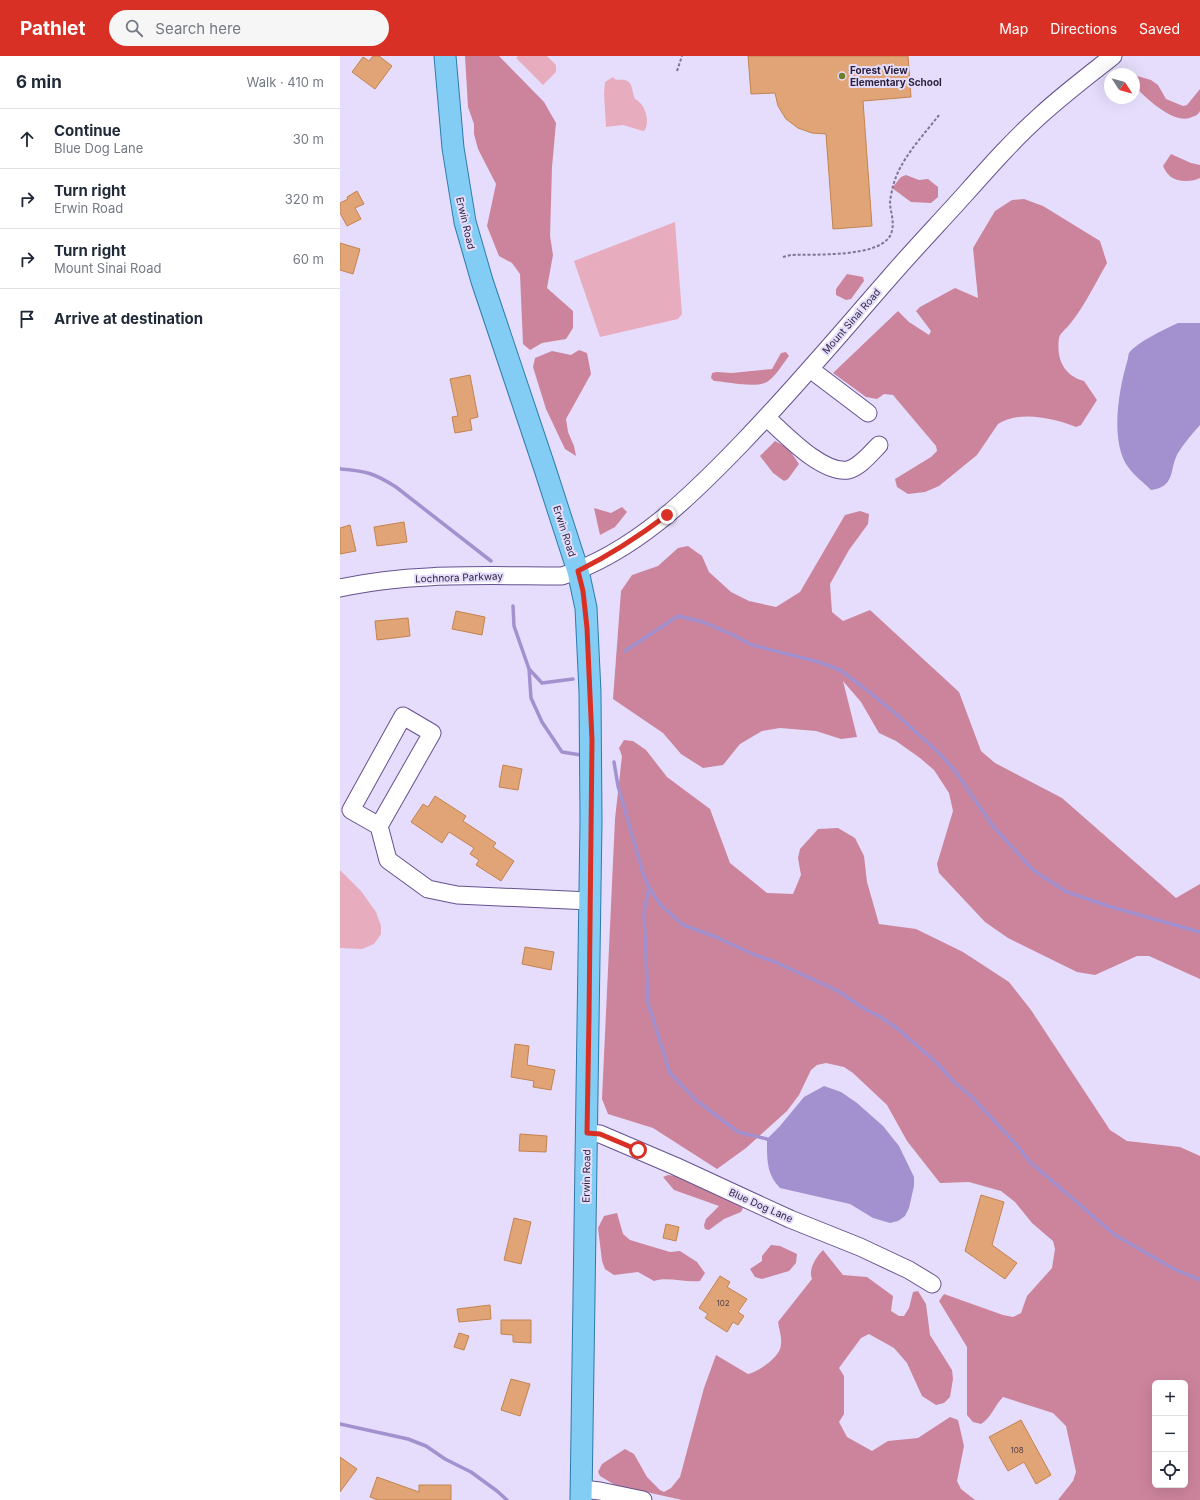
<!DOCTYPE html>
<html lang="en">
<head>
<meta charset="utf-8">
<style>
	:root { --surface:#fff; --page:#f6f6f7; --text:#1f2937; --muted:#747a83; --line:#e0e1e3; --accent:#d93025 }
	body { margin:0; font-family:Inter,sans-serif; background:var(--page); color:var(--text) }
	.controls { position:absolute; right:12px; bottom:12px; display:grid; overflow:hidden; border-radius:6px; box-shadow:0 4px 16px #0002 }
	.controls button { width:36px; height:36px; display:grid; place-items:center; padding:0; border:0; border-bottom:1px solid var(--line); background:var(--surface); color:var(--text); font:20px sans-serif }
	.compass { position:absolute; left:764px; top:12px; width:36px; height:36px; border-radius:50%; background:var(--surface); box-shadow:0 4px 16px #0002; rotate:126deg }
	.stop { position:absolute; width:12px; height:12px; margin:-9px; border:3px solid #d93025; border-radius:50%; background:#fff }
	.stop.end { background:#d93025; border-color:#fff; box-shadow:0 1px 4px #0008 }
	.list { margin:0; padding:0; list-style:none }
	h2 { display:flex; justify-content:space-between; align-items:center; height:52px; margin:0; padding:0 16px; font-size:17px }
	h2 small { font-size:13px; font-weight:400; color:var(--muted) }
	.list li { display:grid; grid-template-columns:26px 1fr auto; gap:12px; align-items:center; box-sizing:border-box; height:60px; padding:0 16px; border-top:1px solid var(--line) }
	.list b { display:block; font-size:15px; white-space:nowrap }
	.list p { margin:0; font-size:13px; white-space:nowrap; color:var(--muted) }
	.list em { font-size:13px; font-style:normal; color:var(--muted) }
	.icon { flex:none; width:22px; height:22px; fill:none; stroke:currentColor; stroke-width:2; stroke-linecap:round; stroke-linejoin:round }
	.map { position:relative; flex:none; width:860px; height:1444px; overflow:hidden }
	header { display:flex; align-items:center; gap:24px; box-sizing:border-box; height:56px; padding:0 20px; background:var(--accent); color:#fff }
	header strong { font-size:19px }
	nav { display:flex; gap:22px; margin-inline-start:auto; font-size:14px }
	.search { width:280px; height:36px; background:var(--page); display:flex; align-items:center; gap:10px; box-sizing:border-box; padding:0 14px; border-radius:22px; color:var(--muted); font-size:15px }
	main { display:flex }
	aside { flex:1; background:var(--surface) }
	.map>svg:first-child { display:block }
	.green { fill:#e8acbf }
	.forest { fill:#cc849c; fill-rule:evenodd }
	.water { fill:#a390cf }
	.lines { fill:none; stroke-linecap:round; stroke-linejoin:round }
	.stream { stroke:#a390cf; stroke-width:3.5 }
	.building { fill:#e0a477; stroke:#c38350 }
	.minor-casing { stroke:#665091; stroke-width:19 }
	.major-casing { stroke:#2d7aaf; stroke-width:23 }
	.path { stroke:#7d7592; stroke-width:2; stroke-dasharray:3 2; stroke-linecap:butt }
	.minor { stroke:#fff; stroke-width:17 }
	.major { stroke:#83cdf4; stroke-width:21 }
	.route { stroke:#d93025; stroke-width:5 }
	.poi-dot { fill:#707d2a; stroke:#e5ddfb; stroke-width:1.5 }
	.labels { text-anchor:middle; stroke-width:4; stroke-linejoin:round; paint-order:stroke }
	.number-label { font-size:8px; fill:#56404a }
	.poi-label { font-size:10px; font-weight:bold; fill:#281f3b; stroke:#e5ddfb; text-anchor:start }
	.street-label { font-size:10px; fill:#281f3b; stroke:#e5ddfb }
</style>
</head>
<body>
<header>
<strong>Pathlet</strong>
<div class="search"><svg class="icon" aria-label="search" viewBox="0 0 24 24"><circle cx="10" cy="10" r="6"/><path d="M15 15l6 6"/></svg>Search here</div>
<nav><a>Map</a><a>Directions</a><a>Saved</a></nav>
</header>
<main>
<aside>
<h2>6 min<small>Walk · 410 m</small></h2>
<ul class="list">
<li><svg class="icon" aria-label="ahead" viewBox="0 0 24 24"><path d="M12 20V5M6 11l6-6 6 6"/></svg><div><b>Continue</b><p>Blue Dog Lane</p></div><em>30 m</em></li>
<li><svg class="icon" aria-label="right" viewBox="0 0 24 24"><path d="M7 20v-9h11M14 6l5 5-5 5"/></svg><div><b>Turn right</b><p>Erwin Road</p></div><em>320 m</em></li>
<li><svg class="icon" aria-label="right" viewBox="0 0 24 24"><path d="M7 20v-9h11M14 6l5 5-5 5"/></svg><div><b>Turn right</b><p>Mount Sinai Road</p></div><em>60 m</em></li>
<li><svg class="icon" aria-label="arrive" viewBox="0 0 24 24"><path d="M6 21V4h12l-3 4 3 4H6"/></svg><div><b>Arrive at destination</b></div></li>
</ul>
</aside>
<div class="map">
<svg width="860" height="1444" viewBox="0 0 860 1444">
	<rect width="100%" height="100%" fill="#e5ddfb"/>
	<path class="green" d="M 178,0 L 207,0 L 216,9 L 216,16 L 203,29 L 176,2 Z
		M 273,21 L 276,24 C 294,22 290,30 295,43 C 305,48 310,63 305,74 L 303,75 L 283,69 L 266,71 L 264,37 L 265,26 Z
		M 335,166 L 342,258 L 338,263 L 260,281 L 234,205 Z
		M 0,814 L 21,835 L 36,856 L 41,870 L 41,878 L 34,888 L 22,893 L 0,892 Z"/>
	<path class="forest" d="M 125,0 L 159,0 L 204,46 L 216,67 L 212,111 L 210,180 L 213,199 L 207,232 L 233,255 L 233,272 L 226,283 L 202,287 L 190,294 L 183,288 L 180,218 L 172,207 L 159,200 L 147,170 L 156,128 L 138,93 L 134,78 L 134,68 L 128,51 Z
		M 794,19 L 811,24 L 818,29 L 826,43 L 843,50 L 847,49 L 860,33 C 860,40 860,50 860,55 C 858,59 855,60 852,61 C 835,70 804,41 794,29 Z
		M 831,98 L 851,107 L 860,109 L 860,122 C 852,126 838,126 831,121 C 827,118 825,114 823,110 Z
		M 566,119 L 579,124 L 588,123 L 598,131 L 598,141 L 591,147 L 571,146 L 552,132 L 561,121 Z
		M 684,143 L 703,150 L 760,185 L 767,207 C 756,226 744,251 730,268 C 727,272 720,277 719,282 C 716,303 724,320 744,325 L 757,344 L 741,369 L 736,371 C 714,362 679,354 658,368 L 637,399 L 599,430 L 585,436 L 568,438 L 557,431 L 555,423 L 591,401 L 597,395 L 596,390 L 553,339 L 544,338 L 537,343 L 526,341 L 493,317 L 558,255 L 569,266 L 589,279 L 591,275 L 576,255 L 580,251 L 615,232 L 638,242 L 633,192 L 655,155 L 672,144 Z
		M 507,218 L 523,221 L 524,225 L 511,243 L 506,244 L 496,239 L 496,233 Z
		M 239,294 L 247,297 L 251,318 L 226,363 L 228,376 L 234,390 L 236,400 L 225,393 L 206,353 L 193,311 L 195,302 L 212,295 L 231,299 Z
		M 446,296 L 449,300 C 442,309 436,320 427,326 C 415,332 388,326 374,325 L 371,322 L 372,317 L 377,316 L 392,317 L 432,313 L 441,297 Z
		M 435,385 L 448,392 L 459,408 L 448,423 L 444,425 L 433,417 L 420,400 Z
		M 282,451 L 287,456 L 275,471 L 260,479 L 254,452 L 271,457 Z
		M 520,455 L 529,458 L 528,468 L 509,494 L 490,528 L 492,556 L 503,565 L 530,554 L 619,636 L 641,695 L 655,707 L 722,742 L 836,842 L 860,828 L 860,923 L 809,900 L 797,900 L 755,919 L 737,916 L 668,882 L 645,866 L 599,817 L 597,808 L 613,755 L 609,737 L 594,714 L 580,702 L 556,685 L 539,677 L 521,646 L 503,625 L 517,681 L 501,683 L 476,675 L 440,672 L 422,675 L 400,688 L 383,709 L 363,712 L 341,698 L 323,677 L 273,643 L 281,535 L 292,519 L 318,510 L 338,492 L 348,490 L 362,500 L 369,516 L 391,536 L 409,545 L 436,551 L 460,536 L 505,459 Z
		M 284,684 L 293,685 L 306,694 L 327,721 L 370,753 L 390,807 L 427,837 L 453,838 L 461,819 L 458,802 L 460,793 L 478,773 L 498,772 L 515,782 L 524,800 L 527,826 L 539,868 L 576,873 L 623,896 L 669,926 L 691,954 L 770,1074 L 787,1085 L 840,1091 L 860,1100 L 860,1444 L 718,1444 L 733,1425 L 736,1416 L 726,1370 L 713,1357 L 663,1341 C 654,1350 652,1361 641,1368 L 633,1366 L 627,1359 L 627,1291 L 599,1245 L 604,1238 L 663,1259 L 673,1261 L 681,1257 L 687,1240 L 712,1212 L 715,1193 L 713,1185 L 692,1167 L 675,1146 L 661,1135 L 629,1126 L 600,1127 L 567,1085 L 547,1049 L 513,1017 L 504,1011 L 486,1007 L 477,1009 L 471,1014 L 459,1039 L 447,1055 L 406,1092 L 377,1113 L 313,1072 L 268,1058 L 262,1043 L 275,763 L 282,700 L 279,692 ZM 815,1327 L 845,1327 L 845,1429 L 815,1429 Z
		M 328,1119 L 348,1121 L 393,1143 L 403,1152 L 401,1156 L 384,1163 L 369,1174 L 365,1173 L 364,1169 L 366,1163 L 379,1150 L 334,1134 L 323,1121 Z
		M 277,1157 L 283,1178 L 290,1184 L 330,1196 L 340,1195 L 357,1206 L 365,1217 L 360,1225 C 345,1227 326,1220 314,1225 L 298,1216 L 274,1219 L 265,1213 L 262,1205 L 258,1172 L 264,1160 Z
		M 431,1189 L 440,1190 L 457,1198 L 456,1207 L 449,1215 L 422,1223 L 415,1221 L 410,1213 L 422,1205 L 422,1200 Z
		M 483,1194 L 503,1219 L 527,1221 L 553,1240 L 551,1255 L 559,1260 L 564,1260 L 569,1252 L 573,1236 L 578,1235 L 586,1248 L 590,1279 L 612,1314 L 613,1323 L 610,1341 L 604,1347 L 596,1349 L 582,1340 L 567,1307 L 554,1292 L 529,1278 L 521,1282 L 499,1312 L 504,1320 L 504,1358 L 499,1366 L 507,1381 L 532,1395 L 548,1385 L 578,1382 L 610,1361 L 618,1364 L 624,1390 L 617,1425 L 621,1433 L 635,1444 L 342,1444 L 275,1429 L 260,1420 L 258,1416 L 262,1408 L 285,1393 L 294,1398 L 307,1421 L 320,1434 L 324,1436 L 331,1432 L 340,1421 L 364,1332 L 376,1299 L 408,1318 C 419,1315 441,1301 441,1288 C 442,1281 439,1273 438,1266 L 472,1223 C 468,1213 476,1201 483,1194 Z"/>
	<path class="water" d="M 838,267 L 860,267 L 860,369 C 852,378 844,387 838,397 C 829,413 836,431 811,434 C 801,424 788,415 783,402 C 772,375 779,333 787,306 C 788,303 788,300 789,297 C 797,286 825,273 838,267 Z
		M 484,1030 L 501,1036 L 517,1047 L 543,1070 L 559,1090 L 574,1121 L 574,1130 L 569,1152 L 565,1160 L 558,1165 L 550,1167 L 533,1162 L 510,1148 L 440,1132 C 426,1118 427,1102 427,1083 L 440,1070 L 464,1041 Z"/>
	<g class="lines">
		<path class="stream" d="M 0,413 C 26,415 34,417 56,431 L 151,505
			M 173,550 L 174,570 L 189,613 L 191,642 L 202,666 L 222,696 L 241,699
			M 285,595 L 338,560 L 363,566 L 391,578 L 412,589 L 479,606 L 500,614 L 523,631 L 556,658 L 599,697 L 616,716 L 652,769 L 693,814 L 727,836 L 768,850 L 856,875 L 860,877
			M 189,613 L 202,627 L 233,623
			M 274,706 L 278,730 L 303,817 L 308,830 L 320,848 L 343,869 L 376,881 L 415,899 L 433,905 L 498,935 L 523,952 L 539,960 L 558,973 L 597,1007 L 614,1026 L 632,1041 L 674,1086 L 690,1106 L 775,1179 L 834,1213 L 860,1224
			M 309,831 L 304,856 L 308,947 L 330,1017 L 356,1044 L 398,1076 L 431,1084
			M 0,1368 L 68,1383 L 86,1390 L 105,1403 L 131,1416 L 157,1435 L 167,1444"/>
	</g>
	<path class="building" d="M 33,0 L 39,0 L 52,10 L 35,33 L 12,16 L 23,1 L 29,5 Z
		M 408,0 L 568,0 L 571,41 L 523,45 L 532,170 L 493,173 L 486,78 L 472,77 L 458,72 L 446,63 L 438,50 L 435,37 L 411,38 Z
		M 17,135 L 24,148 L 15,152 L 21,163 L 7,170 L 0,157 L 0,147 L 8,143 L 7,141 Z
		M 0,187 L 20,193 L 13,218 L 0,214 Z
		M 130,319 L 138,361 L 130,363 L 132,374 L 115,377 L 112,361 L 118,360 L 110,323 Z
		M 64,466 L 67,486 L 37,490 L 34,471 Z
		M 10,469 L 16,495 L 0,498 L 0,472 Z
		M 116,555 L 145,561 L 142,579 L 112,573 Z
		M 68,562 L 70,580 L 37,584 L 35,565 Z
		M 163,709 L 182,713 L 178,734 L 159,731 Z
		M 95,740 L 126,760 L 123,765 L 156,787 L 153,791 L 174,805 L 161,825 L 136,809 L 139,804 L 130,798 L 134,792 L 109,776 L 102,787 L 71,766 L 83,748 L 88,751 Z
		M 185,891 L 214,896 L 211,914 L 182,908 Z
		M 175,988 L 189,990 L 187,1009 L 215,1014 L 211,1034 L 193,1031 L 194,1025 L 171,1021 Z
		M 180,1078 L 207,1080 L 206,1096 L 179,1095 Z
		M 641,1139 L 664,1146 L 652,1189 L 677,1207 L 665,1223 L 625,1195 Z
		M 174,1162 L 191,1166 L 181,1208 L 164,1204 Z
		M 326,1168 L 339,1171 L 336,1185 L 323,1182 Z
		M 380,1220 L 390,1226 L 387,1231 L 407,1243 L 398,1256 L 404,1260 L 398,1269 L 393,1266 L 387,1276 L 365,1262 L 368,1258 L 359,1252 Z
		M 150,1249 L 151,1263 L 119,1266 L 117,1253 Z
		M 161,1264 L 191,1264 L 191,1287 L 173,1286 L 173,1279 L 161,1278 Z
		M 119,1277 L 129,1280 L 124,1294 L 114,1291 Z
		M 171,1323 L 190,1328 L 180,1360 L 161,1354 Z
		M 681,1364 L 711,1419 L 696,1428 L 684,1406 L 668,1415 L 649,1381 Z
		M 0,1401 L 17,1413 L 0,1436 Z
		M 37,1421 L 79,1436 L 79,1429 L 111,1429 L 111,1444 L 38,1444 L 30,1441 Z"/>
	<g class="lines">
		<g class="minor-casing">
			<path id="minor" d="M 470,313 L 528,357
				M 427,362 C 445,378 482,418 508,414 C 520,411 530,398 539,389
				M 0,532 C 71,516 149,520 222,520 C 295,496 351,440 402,387 C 454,333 501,277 550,221 C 575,192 602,164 627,136 C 651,109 675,82 702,58 C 724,38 749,19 773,0
				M 39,770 L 11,754 L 63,660 L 92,677 L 39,770 L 48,804 L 88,833 L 117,839 L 250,845
				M 247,1077 L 260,1078 L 335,1110 L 450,1163 L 520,1191 L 569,1214 L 592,1228
				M 242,1433 L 260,1435 L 303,1444"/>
		</g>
		<g class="major-casing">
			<path id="major" d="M 105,0 L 113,92 L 125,166 L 142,225 L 204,410 L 238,515 L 246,552 L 250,636 L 251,765 L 241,1444"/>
		</g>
		<path class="path" d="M 337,15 L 342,0
			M 443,201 L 451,199 C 474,198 541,202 551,178 C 555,167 551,158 550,148 C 550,142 552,135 553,130 C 560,103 583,80 599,59"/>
		<use href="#minor" class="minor"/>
		<use href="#major" class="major"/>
	</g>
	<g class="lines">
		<path class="route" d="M 298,1094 L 260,1078 L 247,1077 L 249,961 L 252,684 L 247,572 L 243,535 L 238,515 C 270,499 298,481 327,459"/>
	</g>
	<circle class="poi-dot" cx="502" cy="20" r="4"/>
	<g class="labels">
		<g class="number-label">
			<text x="383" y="1250">102</text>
			<text x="677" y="1397">108</text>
		</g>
		<g class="poi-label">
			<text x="510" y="18">Forest View<tspan x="510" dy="12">Elementary School</tspan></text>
		</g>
		<g class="street-label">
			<text transform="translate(126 167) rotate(77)" y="4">Erwin Road</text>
			<text transform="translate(511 265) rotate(-49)" y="4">Mount Sinai Road</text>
			<text transform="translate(225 475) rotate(72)" y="4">Erwin Road</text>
			<text transform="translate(119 521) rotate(-2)" y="4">Lochnora Parkway</text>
			<text transform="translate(246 1120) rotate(-89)" y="4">Erwin Road</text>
			<text transform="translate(421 1149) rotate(24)" y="4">Blue Dog Lane</text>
		</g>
	</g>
</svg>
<div class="controls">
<button>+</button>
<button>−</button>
<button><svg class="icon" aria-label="locate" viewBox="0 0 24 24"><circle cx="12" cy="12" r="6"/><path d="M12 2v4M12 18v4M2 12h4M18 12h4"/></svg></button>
</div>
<svg class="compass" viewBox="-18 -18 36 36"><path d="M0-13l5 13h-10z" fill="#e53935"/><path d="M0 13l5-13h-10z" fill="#747a83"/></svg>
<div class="stop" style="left:298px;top:1094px"></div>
<div class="stop end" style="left:327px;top:459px"></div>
</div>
</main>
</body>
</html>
